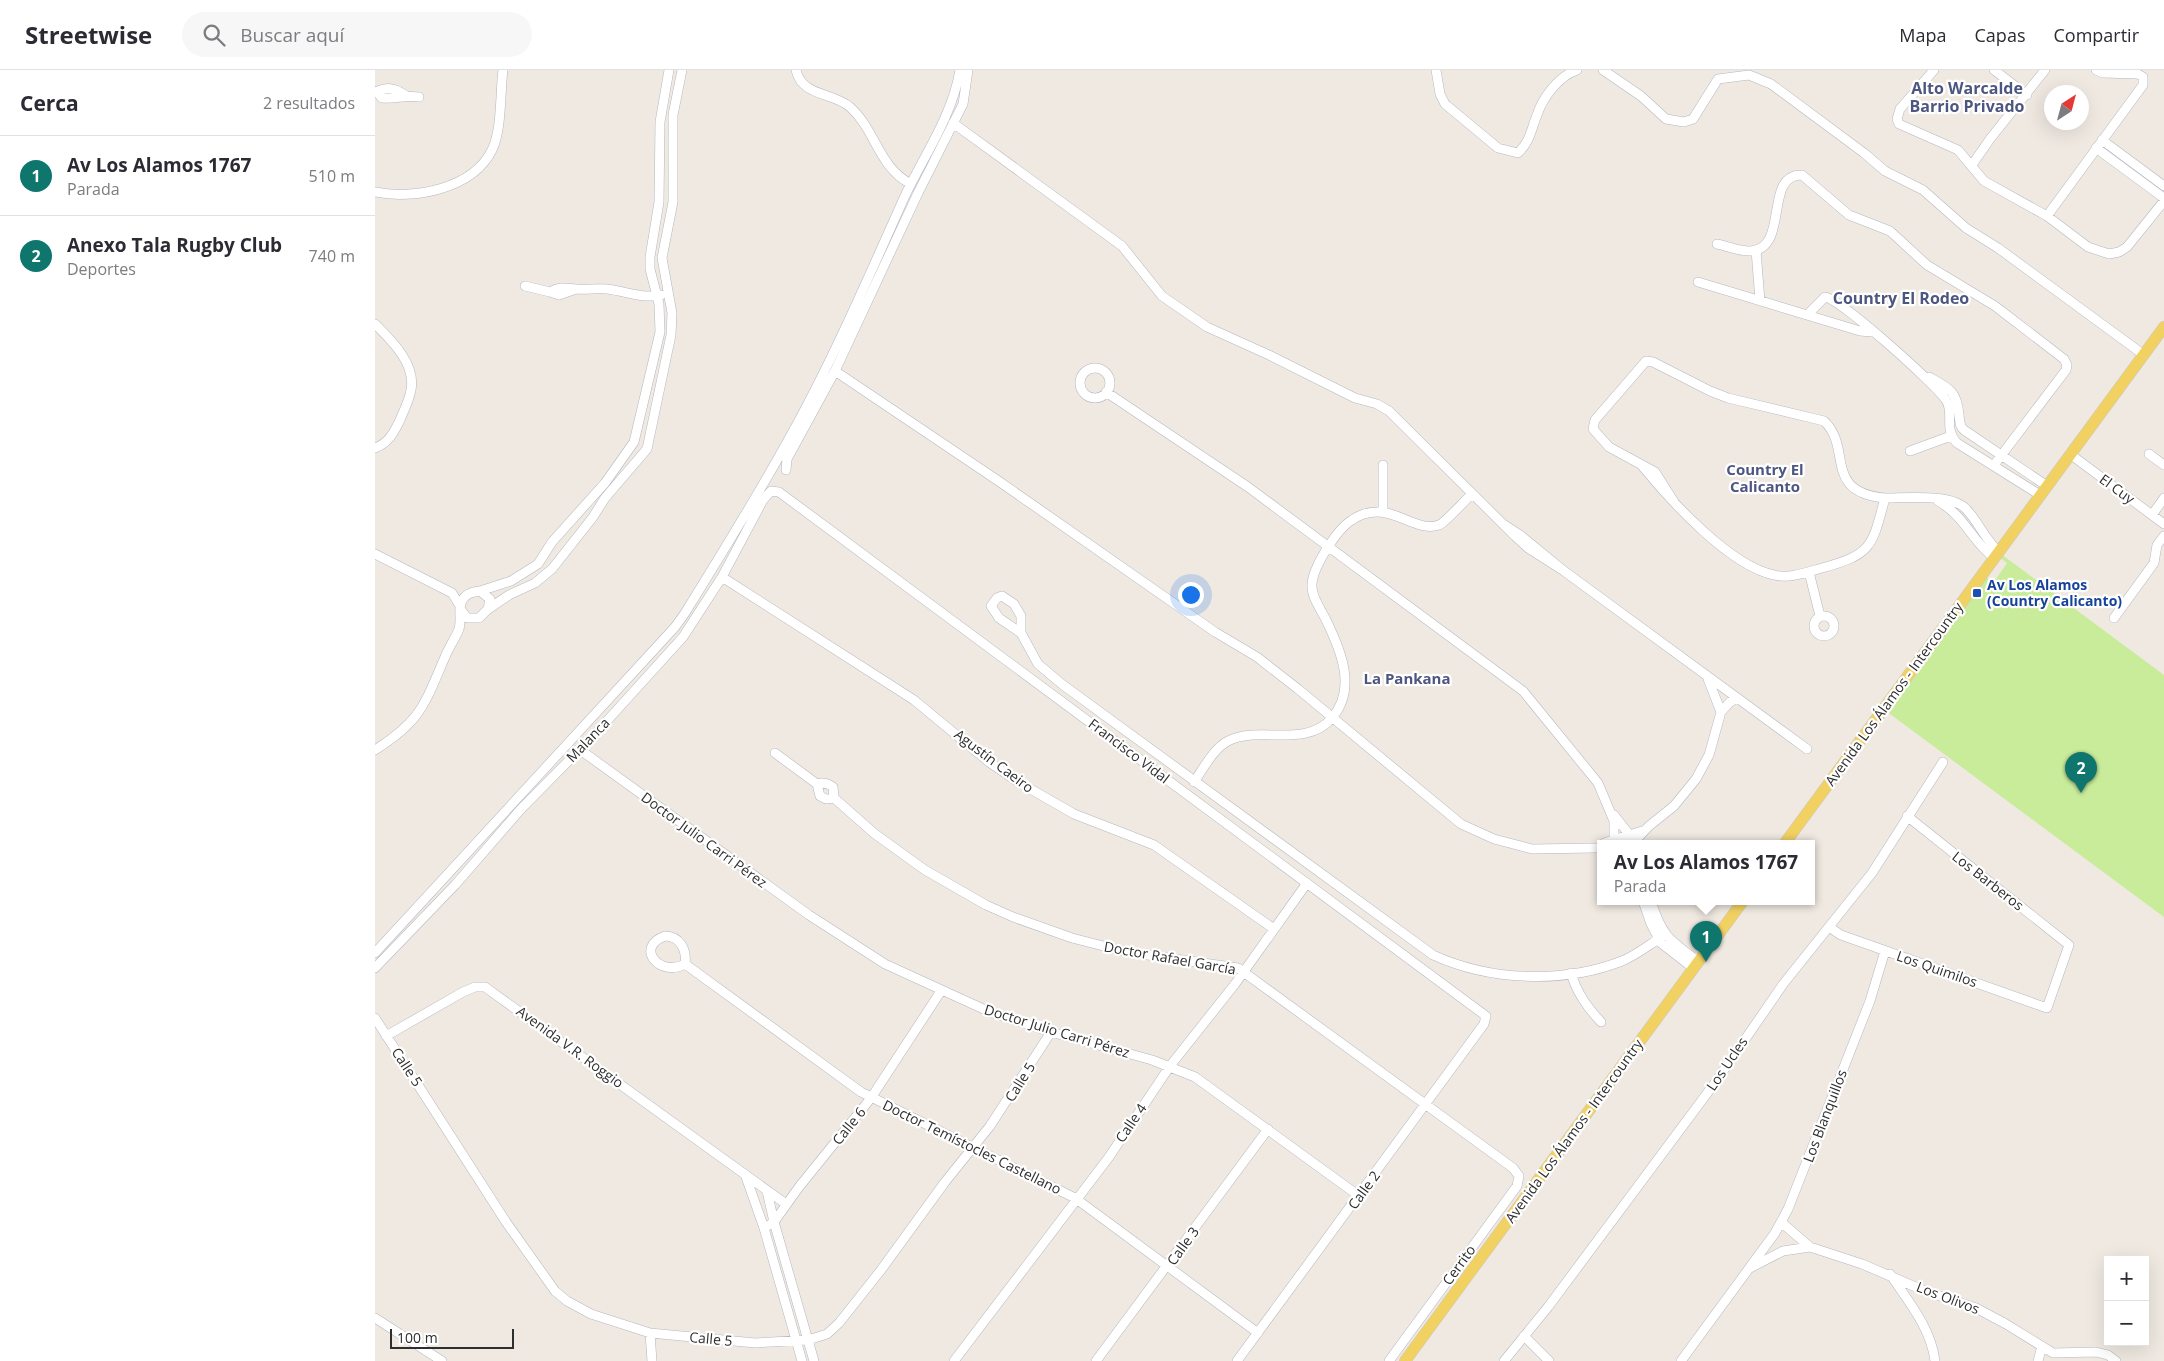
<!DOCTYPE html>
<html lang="es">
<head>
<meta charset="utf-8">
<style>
	:root { --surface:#fff; --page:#f7f7f7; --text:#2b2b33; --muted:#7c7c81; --line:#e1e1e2; --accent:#0f766e }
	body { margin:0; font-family:"Open Sans",sans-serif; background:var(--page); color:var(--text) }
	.controls { position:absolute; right:15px; bottom:15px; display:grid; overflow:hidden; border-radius:0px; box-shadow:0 5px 20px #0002 }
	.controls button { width:45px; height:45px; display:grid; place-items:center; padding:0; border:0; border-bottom:1px solid var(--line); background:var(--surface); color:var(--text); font:25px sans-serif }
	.compass { position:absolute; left:1669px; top:15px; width:45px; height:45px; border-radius:50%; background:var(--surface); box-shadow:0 5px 20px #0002; rotate:36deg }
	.scale { position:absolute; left:15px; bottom:12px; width:124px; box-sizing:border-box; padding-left:5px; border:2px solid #2e2e2e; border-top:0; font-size:14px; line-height:18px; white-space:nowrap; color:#2e2e2e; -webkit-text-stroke:4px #fff; paint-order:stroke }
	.you { position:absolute; left:815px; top:524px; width:18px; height:18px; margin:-12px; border:4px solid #fff; border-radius:50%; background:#1a73e8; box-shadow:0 0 0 8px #1a73e833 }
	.badge { display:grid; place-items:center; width:32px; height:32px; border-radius:50%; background:var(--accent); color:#fff; font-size:16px; font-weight:700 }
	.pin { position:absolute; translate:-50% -41px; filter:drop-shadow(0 1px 2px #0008) }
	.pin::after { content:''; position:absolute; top:26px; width:18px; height:15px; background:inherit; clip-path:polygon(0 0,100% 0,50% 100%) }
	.popup { position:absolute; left:1222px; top:770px; width:218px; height:65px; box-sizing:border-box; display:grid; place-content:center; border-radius:0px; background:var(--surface); filter:drop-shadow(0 1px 4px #0005); font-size:16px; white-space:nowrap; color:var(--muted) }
	.popup b { font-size:19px; color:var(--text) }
	.popup::after { content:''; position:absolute; left:50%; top:100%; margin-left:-10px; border:10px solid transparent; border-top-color:var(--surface) }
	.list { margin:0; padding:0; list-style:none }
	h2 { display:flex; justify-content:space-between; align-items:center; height:65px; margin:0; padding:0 20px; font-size:21px }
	h2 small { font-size:16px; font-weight:400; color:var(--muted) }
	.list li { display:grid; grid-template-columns:32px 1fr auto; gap:15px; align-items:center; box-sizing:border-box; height:80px; padding:0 20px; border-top:1px solid var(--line) }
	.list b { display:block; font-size:19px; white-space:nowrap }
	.list p { margin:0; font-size:16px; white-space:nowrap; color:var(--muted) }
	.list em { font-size:16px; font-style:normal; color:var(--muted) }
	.icon { flex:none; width:28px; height:28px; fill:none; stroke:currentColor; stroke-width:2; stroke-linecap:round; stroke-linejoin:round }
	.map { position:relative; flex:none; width:1789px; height:1291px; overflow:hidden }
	header { display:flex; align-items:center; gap:30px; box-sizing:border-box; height:70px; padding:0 25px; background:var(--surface); border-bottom:1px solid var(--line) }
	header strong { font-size:24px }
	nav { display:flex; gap:28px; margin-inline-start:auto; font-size:18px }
	.search { width:350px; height:45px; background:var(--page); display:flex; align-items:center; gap:12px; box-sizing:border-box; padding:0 18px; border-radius:28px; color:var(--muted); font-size:19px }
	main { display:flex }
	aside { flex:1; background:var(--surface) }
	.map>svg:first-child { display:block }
	.pitch { fill:#c9ec9a }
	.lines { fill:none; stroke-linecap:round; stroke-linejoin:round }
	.minor-casing { stroke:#b4b7c1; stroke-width:10 }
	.major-casing { stroke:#c9c9c9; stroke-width:12 }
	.minor { stroke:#fff; stroke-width:9 }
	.major { stroke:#f2d163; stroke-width:11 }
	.transit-dot { fill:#1a4fb4; stroke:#fff; stroke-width:2 }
	.labels { text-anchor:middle; stroke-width:4.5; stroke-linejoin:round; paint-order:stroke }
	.street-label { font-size:14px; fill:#2e2e2e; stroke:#fff }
	.transit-label { font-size:14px; font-weight:bold; fill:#164399; stroke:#fff; text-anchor:start }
	.neighbourhood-label { font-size:15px; font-weight:bold; fill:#4d5680; stroke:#fff }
	.quarter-label { font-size:16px; font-weight:bold; fill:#4d5680; stroke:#fff }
</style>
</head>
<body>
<header>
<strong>Streetwise</strong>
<div class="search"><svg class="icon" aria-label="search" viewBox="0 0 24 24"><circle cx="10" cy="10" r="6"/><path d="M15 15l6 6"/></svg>Buscar aquí</div>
<nav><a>Mapa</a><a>Capas</a><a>Compartir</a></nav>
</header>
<main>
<aside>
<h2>Cerca<small>2 resultados</small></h2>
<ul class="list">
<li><span class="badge">1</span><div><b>Av Los Alamos 1767</b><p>Parada</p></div><em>510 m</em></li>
<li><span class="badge">2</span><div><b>Anexo Tala Rugby Club</b><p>Deportes</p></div><em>740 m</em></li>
</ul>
</aside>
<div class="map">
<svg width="1789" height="1291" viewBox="0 0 1789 1291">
	<rect width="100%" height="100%" fill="#efe9e1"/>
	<path class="pitch" d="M 1626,484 L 1789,605 L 1789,847 L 1511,641 L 1608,508 L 1621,509 L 1632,493 L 1624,487 Z"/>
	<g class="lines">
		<g class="minor-casing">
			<path id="minor" d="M 421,0 C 427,27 458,22 475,37 C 501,60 503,97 536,114
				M 593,0 L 588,34 L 543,123 L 460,301 L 625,412 L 840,562 L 882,587 L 923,619 L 1086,754 L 1119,769 L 1157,779 L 1220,778
				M 1061,0 L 1065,24 L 1070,34 L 1123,78 L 1143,83 C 1155,72 1156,60 1162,45 C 1168,27 1184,6 1202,0
				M 1228,0 L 1266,26 L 1291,49 L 1309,52 L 1318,49 L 1343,9 L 1374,5 L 1396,14 L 1489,83 L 1510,101 L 1548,120 L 1591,158 L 1623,178 L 1769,285
				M 1559,0 L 1525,39 L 1522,49 L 1524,54 L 1583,80 L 1609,111 L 1672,146 L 1713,177 L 1734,184 L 1744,182 L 1752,177 L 1789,131
				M 1619,0 L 1652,25
				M 0,22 C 12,17 19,17 30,25
				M 2,22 L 7,28 C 20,29 31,25 44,27
				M 578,53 L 747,176 L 787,226 L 832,257 L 894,285 L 980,328 L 1002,334 L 1014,341 L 1140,466 L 1153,478 L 1189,501 L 1145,465 L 1128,454
				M 1727,70 L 1789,116
				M 1721,78 L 1789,128
				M 1597,95 L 1615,69 L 1670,0
				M 0,122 C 38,130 98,119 117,80 C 127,60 125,23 128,0
				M 1672,146 L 1768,15 L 1768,7 L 1763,4 L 1728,3 L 1721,0
				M 1342,174 C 1353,176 1365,182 1376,181 C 1415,178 1388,104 1427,105 L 1474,145 L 1515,161 L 1552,195 L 1620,236 L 1689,289 L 1692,295 L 1691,300 L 1619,395
				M 1381,180 L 1385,231
				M 1323,212 L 1485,261 L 1497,262
				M 150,216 L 175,222
				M 201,219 L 184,225 L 175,222 C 185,216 190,218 201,219 C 211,220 222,218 232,219 C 250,221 267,229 286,225
				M 1432,245 L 1450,227 C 1466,229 1559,313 1571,330 C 1580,343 1568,359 1582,373 L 1665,425
				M 0,254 C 17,271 41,294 36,320 C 34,331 29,340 25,350 C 19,362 14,373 0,378
				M705 313a15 15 0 1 1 30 0a15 15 0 1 1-30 0Z
				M 1554,307 C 1574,318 1582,321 1584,345 C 1585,351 1584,356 1589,360 L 1672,416
				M 731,322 L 873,417 L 1148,621 L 1223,713 L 1239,751 L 1239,773
				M 1535,381 L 1576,366
				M 1695,384 L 1789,454
				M 1774,384 L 1789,395
				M 1008,395 L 1008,442
				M 1268,397 C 1296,431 1355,496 1399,505 C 1415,509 1432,502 1447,498 C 1498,484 1497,476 1510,428 C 1531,428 1578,423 1592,440 C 1604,453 1610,469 1623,481
				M 411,400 L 412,389 L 460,301
				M 1563,431 C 1590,446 1596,470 1618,487
				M 1299,432 L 1280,402 L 1234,377 L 1218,359 L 1220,350 L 1271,291 L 1278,292 L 1335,321 L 1353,328 L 1449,351 C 1478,378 1447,422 1510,428
				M 1777,445 L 1789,428
				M 0,484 L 77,523 L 85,536
				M 1189,501 L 1432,679
				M 1434,502 L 1445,546
				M 347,507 L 539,630 L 614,692 L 645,713 L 699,744 L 779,775 L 899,859
				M 105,521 L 136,511 L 163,494 L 177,472 L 230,413 L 259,372 L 285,262 L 284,234 L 275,199 L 275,187 L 284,132 L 285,52 L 294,0
				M 112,540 L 134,525 L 160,513 L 177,499 L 218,447 L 230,428 L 272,379 L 296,265 L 297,243 L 287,188 L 298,132 L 298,45 L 307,0
				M1439 556a10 10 0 1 1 20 0a10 10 0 1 1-20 0Z
				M 1739,548 L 1779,493 L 1782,475 L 1789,466
				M 646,563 L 624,548 L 616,536 L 622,528 L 627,526 L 639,534 L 646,546 L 646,563 L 663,594 L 688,615 L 1058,885 C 1115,911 1188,914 1247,891 C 1262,885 1276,873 1290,865
				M 1333,609 L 1346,642 L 1355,632 L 1362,628
				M 204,679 L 434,845 L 510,894 L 615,942 L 676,962 L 777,990 L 820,1007 L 984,1126
				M 0,680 C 47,650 49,635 70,587 C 74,577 80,569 84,559 C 87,550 82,537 88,529 C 92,523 98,522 105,521 L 115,529 L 113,539 L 104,548 L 92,548 L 86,540
				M 400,683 L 442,714
				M 819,712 C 828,699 839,678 853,671 C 885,655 930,679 957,648 C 982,619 966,581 952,552 C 947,541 937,528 937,517 C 936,499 962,459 977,450 C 984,445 993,442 1002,442 C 1023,441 1043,462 1064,455 C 1070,453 1090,430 1097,424
				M 447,713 L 453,714 L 458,717 L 459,728 L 451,729 L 445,726 L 442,714 Z
				M 459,728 L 500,764 L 550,800 L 611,835 L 638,847 L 697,868 L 752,882 L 863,898 L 1138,1098 L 1144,1106 L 1142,1116 L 1014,1291
				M 1239,745 L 1257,768
				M 1229,773 L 1267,761
				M 1258,773 L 1274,756 L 1299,736 L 1321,709 L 1334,685 L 1346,642
				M 1268,831 L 1276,854 L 1286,873 L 1318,898
				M 1276,831 C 1287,866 1294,870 1323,891
				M 1454,857 L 1466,865 L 1672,938 L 1694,875 L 1532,746
				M 0,883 L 300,557 L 310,543 C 346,485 382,427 415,367 C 458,290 493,208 529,128 C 549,85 577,47 585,0
				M 310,894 C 285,908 259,877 290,866 C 305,866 312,880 310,894 L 486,1022 L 700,1128 L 883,1263
				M 0,898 L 80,815 L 145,740 L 221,663 L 308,567 L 347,507 L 388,430 L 396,421 L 404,422 L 1111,946 L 1109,954 L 862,1291
				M 1196,903 C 1202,923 1212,937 1226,952
				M 0,948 L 131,1152 L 180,1221 L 192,1231 L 216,1244 L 275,1263 L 380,1273 L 433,1270 L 452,1264 L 464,1253 L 506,1200 L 570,1112 L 615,1056 L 676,962
				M 11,966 L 88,922 L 100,917 L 110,917 L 411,1134
				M 371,1107 L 389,1158 L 427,1291
				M 392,1121 L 399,1152 L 439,1291
				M 1406,1152 L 1435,1177 L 1487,1194 L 1550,1221 L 1601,1238 L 1631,1254 L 1678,1283 L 1721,1282 L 1733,1285 L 1741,1291
				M 389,1158 L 399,1152 L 424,1117 L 496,1028 L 566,921
				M 1375,1198 L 1408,1181 L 1435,1177
				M 1515,1204 C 1533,1231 1556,1258 1560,1291
				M 0,1248 L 67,1291
				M 275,1263 L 277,1291
				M 1149,1266 L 1174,1291
				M 579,1291 L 734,1087 L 795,996 L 860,914 L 932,813
				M 721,1291 L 893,1059
				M 1129,1291 L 1173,1237 L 1342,1010 L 1409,913 L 1497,803 L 1568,692
				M 1306,1291 L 1400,1163 L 1413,1139 L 1495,931 L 1510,881
				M 1663,1291 L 1667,1276"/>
		</g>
		<g class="major-casing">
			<path id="major" d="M 1410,773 L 1789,257
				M 1030,1291 L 1368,831"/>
		</g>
		<use href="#minor" class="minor"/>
		<use href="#major" class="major"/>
	</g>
	<rect class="transit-dot" x="1597" y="518" width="10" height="10" rx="2.5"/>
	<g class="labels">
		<g class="street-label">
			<text transform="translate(1742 419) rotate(36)" y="5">El Cuy</text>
			<text transform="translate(1519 624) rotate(-54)" y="5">Avenida Los Álamos - Intercountry</text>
			<text transform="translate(213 670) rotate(-46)" y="5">Malanca</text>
			<text transform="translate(754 681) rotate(37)" y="5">Francisco Vidal</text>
			<text transform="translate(619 691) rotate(37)" y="5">Agustín Caeiro</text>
			<text transform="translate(329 770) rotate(36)" y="5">Doctor Julio Carri Pérez</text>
			<text transform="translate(1613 811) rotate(38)" y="5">Los Barberos</text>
			<text transform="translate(795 888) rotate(10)" y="5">Doctor Rafael García</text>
			<text transform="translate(1562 899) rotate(19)" y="5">Los Quimilos</text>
			<text transform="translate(682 961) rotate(17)" y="5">Doctor Julio Carri Pérez</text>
			<text transform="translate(195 977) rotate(36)" y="5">Avenida V.R. Roggio</text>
			<text transform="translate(1352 994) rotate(-56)" y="5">Los Ucles</text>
			<text transform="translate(32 997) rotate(57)" y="5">Calle 5</text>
			<text transform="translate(645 1012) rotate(-58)" y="5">Calle 5</text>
			<text transform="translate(1450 1046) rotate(-69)" y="5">Los Blanquillos</text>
			<text transform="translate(756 1053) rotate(-56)" y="5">Calle 4</text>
			<text transform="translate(474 1056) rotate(-51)" y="5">Calle 6</text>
			<text transform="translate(1199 1061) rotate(-54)" y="5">Avenida Los Álamos - Intercountry</text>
			<text transform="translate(597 1077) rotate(26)" y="5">Doctor Temístocles Castellano</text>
			<text transform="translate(989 1120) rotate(-54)" y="5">Calle 2</text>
			<text transform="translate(808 1176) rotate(-54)" y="5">Calle 3</text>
			<text transform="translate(1084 1195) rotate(-54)" y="5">Cerrito</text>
			<text transform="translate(1573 1228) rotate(21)" y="5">Los Olivos</text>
			<text transform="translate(336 1269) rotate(5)" y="5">Calle 5</text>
		</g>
		<g class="transit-label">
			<text x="1612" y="520">Av Los Alamos<tspan x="1612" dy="16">(Country Calicanto)</tspan></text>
		</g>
		<g class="neighbourhood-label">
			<text x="1390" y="405">Country El<tspan x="1390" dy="17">Calicanto</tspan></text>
			<text x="1032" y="614">La Pankana</text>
		</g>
		<g class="quarter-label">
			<text x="1592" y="24">Alto Warcalde<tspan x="1592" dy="18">Barrio Privado</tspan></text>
			<text x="1526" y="234">Country El Rodeo</text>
		</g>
	</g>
</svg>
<div class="controls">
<button>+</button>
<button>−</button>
</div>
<svg class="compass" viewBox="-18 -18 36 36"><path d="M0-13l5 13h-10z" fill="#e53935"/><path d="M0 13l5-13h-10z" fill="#7c7c81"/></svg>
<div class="scale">100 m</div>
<div class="you"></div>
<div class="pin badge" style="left:1331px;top:892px">1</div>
<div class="popup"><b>Av Los Alamos 1767</b>Parada</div>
<div class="pin badge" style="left:1706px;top:723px">2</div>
</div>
</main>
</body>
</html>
